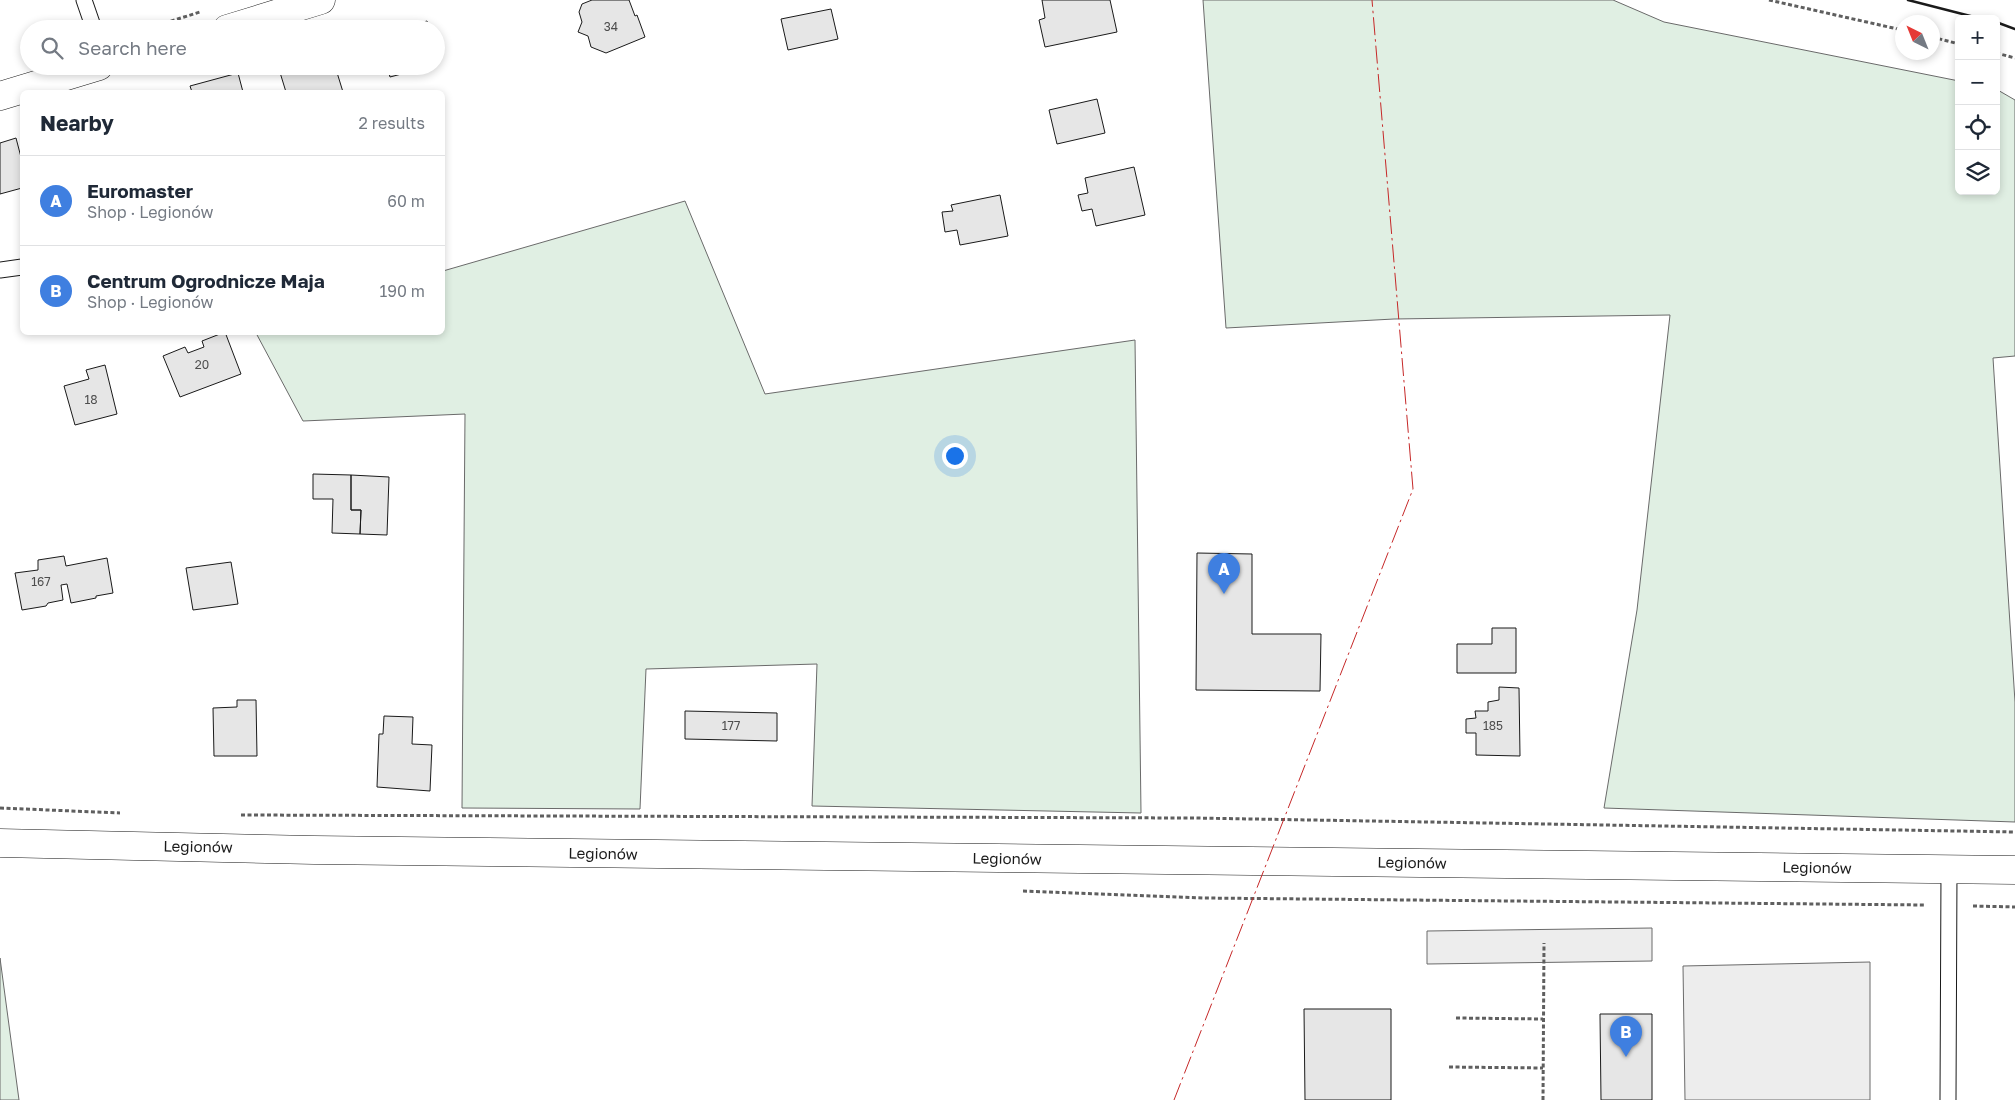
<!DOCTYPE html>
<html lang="en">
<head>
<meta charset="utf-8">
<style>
	:root { --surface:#fff; --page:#f6f6f7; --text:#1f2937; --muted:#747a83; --line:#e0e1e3; --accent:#0b8043 }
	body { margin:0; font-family:"Golos Text",sans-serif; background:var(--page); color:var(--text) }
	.controls { position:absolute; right:15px; top:15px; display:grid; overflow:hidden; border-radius:8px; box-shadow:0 2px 8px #0003 }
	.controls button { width:45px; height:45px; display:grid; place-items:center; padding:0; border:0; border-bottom:1px solid var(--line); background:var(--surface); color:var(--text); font:25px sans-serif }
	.compass { position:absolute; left:1895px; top:15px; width:45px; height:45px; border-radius:50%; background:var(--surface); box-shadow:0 2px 8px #0003; rotate:317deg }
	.you { position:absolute; left:954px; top:455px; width:18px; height:18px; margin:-12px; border:4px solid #fff; border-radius:50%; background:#1a73e8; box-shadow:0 0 0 8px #1a73e833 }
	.badge { display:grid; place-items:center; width:32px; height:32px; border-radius:50%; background:var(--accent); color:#fff; font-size:16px; font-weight:700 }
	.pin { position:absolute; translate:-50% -41px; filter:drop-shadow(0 1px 2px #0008) }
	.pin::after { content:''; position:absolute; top:26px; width:18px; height:15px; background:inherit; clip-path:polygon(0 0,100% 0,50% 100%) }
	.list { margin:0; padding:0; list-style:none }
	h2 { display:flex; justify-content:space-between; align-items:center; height:65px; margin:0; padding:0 20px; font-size:21px }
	h2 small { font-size:16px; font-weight:400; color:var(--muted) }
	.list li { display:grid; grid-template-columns:32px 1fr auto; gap:15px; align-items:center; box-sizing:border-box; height:90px; padding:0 20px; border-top:1px solid var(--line) }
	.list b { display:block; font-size:19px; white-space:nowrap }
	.list p { margin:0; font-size:16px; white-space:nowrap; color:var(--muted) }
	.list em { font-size:16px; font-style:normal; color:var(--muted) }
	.icon { flex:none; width:28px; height:28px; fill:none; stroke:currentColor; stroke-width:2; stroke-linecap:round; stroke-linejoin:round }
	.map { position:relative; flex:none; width:2015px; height:1100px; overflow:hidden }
	.search { position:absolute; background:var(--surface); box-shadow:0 2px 8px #0003; left:20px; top:20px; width:425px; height:55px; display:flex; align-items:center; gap:12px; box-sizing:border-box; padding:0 18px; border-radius:28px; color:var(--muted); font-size:19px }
	.panel { position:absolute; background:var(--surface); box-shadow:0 2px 8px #0003; left:20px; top:90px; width:425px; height:245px; border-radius:8px }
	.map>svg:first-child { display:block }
	.green { fill:#e0efe3; stroke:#6a6a6a }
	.parking { fill:#ededed; stroke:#6a6a6a }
	.building { fill:#e6e6e6; stroke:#1a1a1a }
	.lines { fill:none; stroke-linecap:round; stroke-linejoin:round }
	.service-casing { stroke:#1a1a1a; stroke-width:17 }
	.minor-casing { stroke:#1a1a1a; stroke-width:29 }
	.tertiary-casing { stroke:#1a1a1a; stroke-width:29 }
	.path { stroke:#5f5f5f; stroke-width:3; stroke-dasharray:4 2.5; stroke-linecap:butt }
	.service { stroke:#fff; stroke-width:15 }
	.minor { stroke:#fff; stroke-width:28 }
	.tertiary { stroke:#fff; stroke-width:28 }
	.wall { stroke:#1a1a1a; stroke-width:2.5 }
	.power { stroke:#c62828; stroke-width:1; stroke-dasharray:18 4 2.5 4; stroke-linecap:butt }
	.labels { text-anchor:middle; stroke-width:4; stroke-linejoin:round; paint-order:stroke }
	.number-label { font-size:12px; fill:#4d4d4d }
	.street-label { font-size:15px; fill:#1a1a1a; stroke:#fff }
</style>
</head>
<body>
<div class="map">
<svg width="2015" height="1100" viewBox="0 0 2015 1100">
	<rect width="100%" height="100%" fill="#fff"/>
	<path class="green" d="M 1203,0 L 1613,0 L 1664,22 L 1959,81 L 1959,191 L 1996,191 L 1996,89 L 2015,100 L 2015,356 L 1993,358 L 2015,702 L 2015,822 L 1604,808 L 1637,610 L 1670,315 L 1394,319 L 1226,328 Z
		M 685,201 L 765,394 L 1135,340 L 1141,813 L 812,806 L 817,664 L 646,669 L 640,809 L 462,808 L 465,414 L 303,421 L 256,333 L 442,332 L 443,271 Z
		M 0,958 L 19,1100 L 0,1100 Z"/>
	<path class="parking" d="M 1652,928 L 1652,961 L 1427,964 L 1427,931 Z
		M 1870,962 L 1870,1100 L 1685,1100 L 1683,966 Z"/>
	<path class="building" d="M 592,0 L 629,0 L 635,16 L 637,15 L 645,37 L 606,53 L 591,47 L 588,36 L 578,32 L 582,22 L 579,12 L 582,4 Z
		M 1042,0 L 1110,0 L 1117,32 L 1045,47 L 1039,20 L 1045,18 Z
		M 831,9 L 838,39 L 788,50 L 781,19 Z
		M 427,21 L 429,29 L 400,29 Z
		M 278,66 L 335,66 L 343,92 L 286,92 Z
		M 387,66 L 432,66 L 390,77 Z
		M 238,73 L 243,92 L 192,92 L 190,86 Z
		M 1097,99 L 1105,133 L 1057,144 L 1049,110 Z
		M 16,138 L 22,161 L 22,188 L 0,194 L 0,143 Z
		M 1134,167 L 1145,215 L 1096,226 L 1092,209 L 1082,211 L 1078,195 L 1088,193 L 1085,178 Z
		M 1000,195 L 1008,236 L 960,245 L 957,230 L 945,232 L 942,212 L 953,211 L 951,205 Z
		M 225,332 L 241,374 L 180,397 L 163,356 L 185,347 L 188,353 L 204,347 L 202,341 Z
		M 105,365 L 117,414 L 75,425 L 64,386 L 89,379 L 86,370 Z
		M 313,474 L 351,475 L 351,510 L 361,510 L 360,534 L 332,533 L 333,499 L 313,499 Z
		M 351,475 L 389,477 L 387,535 L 360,534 L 361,510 L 351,510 Z
		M 1197,553 L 1252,554 L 1252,634 L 1321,634 L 1320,691 L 1196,690 Z
		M 64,556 L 66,566 L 107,558 L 113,593 L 96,596 L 96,598 L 71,603 L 67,584 L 61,585 L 63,600 L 48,603 L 46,606 L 22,610 L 15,573 L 38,570 L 38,560 Z
		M 231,562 L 238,604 L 193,610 L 186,568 Z
		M 1492,628 L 1516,628 L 1516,673 L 1457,673 L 1457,644 L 1492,644 Z
		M 1499,687 L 1519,688 L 1520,756 L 1476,755 L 1476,733 L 1466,733 L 1466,719 L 1476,718 L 1475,711 L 1488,711 L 1488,702 L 1499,700 Z
		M 237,700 L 256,700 L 257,756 L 214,756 L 213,708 L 237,707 Z
		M 685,711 L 777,713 L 777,741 L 685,739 Z
		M 384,716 L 413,717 L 412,744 L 432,745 L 430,791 L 377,787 L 379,734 L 383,734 Z
		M 1304,1009 L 1391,1009 L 1391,1100 L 1305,1100 Z
		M 1600,1014 L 1652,1014 L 1652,1100 L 1601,1100 Z"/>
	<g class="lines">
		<g class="service-casing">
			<path id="service" d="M 84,0 L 94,29
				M 0,270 L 22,267
				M 1948,1100 L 1949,870"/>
		</g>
		<g class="minor-casing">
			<path id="minor" d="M 227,29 L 321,0
				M 0,96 L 99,66"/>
		</g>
		<g class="tertiary-casing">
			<path id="tertiary" d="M 0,843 L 314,850 L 2015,870"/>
		</g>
		<path class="path" d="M 1769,0 L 1902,30
			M 146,29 L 200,12
			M 1932,37 L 1959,44
			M 1996,53 L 2015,58
			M 0,808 L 120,813
			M 241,815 L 1194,818 L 2015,832
			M 1023,891 L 1204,898 L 1924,905
			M 1973,906 L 2015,907
			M 1456,1018 L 1543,1019
			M 1449,1067 L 1543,1068
			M 1543,1100 L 1544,943"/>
		<use href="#service" class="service"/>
		<use href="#minor" class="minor"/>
		<use href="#tertiary" class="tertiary"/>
		<path class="wall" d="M 1908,0 L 1982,19
			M 1996,22 L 2015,29"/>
		<path class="power" d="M 1174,1100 L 1413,489 L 1372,0"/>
	</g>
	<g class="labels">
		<g class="number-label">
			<text x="611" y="31">34</text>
			<text x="202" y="369">20</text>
			<text x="91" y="404">18</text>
			<text x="41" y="586">167</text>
			<text x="731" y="730">177</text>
			<text x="1493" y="730">185</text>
		</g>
		<g class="street-label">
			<text transform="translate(198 847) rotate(1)" y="5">Legionów</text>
			<text transform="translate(603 854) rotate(1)" y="5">Legionów</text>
			<text transform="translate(1007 859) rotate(1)" y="5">Legionów</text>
			<text transform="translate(1412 863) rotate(1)" y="5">Legionów</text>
			<text transform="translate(1817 868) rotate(1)" y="5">Legionów</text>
		</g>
	</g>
</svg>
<div class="controls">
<button>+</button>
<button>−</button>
<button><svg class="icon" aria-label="locate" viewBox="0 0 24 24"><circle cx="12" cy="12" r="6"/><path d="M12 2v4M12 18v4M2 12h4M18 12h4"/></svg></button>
<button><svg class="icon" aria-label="layers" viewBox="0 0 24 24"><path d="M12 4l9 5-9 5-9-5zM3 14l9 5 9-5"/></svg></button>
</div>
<svg class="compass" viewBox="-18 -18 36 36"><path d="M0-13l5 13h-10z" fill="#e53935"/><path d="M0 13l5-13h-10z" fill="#747a83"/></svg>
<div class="you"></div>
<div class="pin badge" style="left:1224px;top:594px;background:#3f7fe0">A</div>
<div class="pin badge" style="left:1626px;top:1057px;background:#3f7fe0">B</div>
<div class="search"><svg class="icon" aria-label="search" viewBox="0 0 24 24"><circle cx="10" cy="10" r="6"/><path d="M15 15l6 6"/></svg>Search here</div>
<section class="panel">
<h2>Nearby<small>2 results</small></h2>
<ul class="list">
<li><span class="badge" style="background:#3f7fe0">A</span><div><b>Euromaster</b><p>Shop · Legionów</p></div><em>60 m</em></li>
<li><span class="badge" style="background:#3f7fe0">B</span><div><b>Centrum Ogrodnicze Maja</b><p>Shop · Legionów</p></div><em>190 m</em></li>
</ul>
</section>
</div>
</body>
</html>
